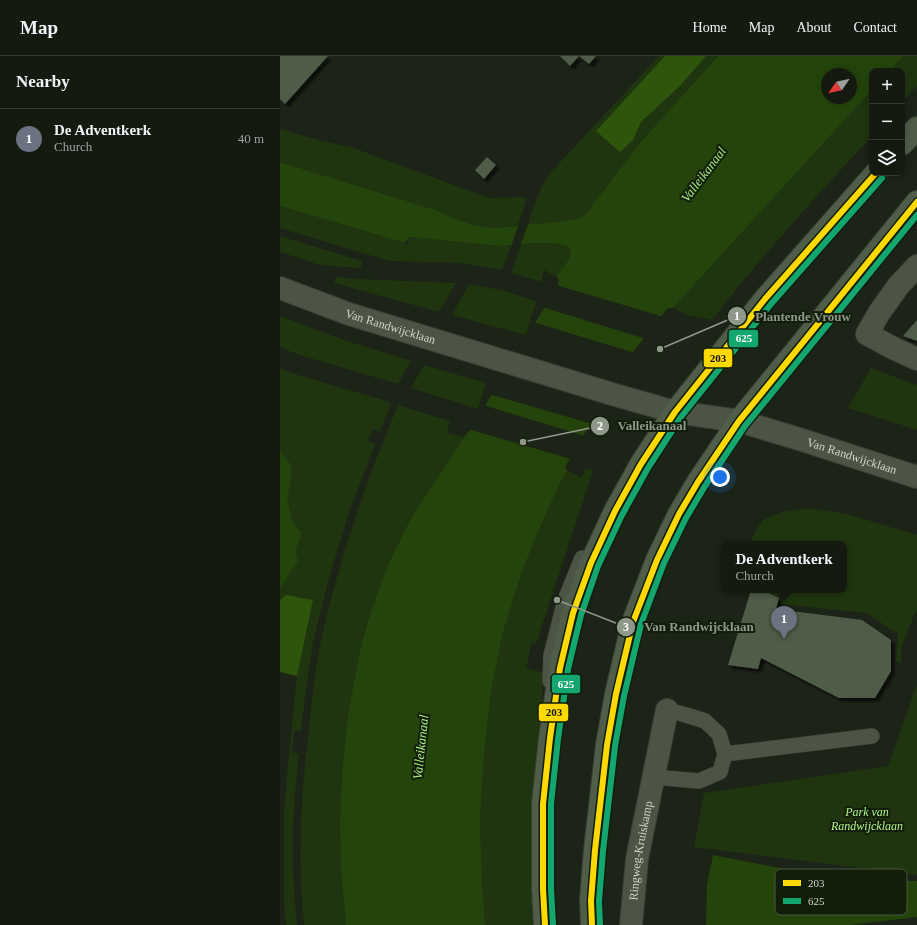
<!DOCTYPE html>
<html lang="en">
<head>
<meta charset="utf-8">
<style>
	:root { --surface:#151a11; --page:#22271f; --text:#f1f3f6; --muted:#9da19f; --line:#343831; --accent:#2563eb }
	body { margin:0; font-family:Georgia,serif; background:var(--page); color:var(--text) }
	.controls { position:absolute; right:12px; top:12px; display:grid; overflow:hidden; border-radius:8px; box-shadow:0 2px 10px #0003 }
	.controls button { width:36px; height:36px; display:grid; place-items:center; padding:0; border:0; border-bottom:1px solid var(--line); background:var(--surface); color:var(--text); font:20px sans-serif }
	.compass { position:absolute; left:541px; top:12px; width:36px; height:36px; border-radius:50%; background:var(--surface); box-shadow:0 2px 10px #0003; rotate:236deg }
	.you { position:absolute; left:440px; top:421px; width:14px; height:14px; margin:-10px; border:3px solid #fff; border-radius:50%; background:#1a73e8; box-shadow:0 0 0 6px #1a73e833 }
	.badge { display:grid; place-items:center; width:26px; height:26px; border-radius:50%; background:var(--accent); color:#fff; font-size:13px; font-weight:700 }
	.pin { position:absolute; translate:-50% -33px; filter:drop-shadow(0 1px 2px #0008) }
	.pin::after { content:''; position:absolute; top:21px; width:14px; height:12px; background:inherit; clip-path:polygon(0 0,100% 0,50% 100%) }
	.popup { position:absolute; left:441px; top:485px; width:126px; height:52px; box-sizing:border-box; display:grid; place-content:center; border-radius:8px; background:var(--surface); filter:drop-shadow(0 1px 3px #0005); font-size:13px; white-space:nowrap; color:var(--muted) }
	.popup b { font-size:15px; color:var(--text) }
	.popup::after { content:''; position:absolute; left:50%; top:100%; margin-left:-8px; border:8px solid transparent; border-top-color:var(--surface) }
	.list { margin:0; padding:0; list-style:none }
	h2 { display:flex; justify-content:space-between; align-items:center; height:52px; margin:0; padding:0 16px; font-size:17px }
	h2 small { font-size:13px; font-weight:400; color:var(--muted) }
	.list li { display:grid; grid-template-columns:26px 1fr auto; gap:12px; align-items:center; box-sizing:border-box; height:60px; padding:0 16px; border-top:1px solid var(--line) }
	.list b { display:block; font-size:15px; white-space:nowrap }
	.list p { margin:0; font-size:13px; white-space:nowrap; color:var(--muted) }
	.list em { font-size:13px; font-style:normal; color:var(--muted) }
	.icon { flex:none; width:22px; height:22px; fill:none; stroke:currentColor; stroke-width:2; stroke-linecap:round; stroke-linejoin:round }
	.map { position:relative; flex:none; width:637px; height:869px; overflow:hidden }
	header { display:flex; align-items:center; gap:24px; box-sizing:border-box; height:56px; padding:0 20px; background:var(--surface); border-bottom:1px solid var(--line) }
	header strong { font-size:19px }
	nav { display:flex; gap:22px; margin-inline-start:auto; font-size:14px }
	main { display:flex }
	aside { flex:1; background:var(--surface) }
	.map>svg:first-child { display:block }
	.green { fill:#1f3510 }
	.forest { fill:#2e550b }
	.water { fill:#25440b; fill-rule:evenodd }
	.pier { fill:#1c2317 }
	.building { fill:#4f5b47; filter:url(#shadow) }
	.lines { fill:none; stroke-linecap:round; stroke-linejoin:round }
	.service-casing { stroke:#383f34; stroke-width:16 }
	.minor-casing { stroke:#383f34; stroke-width:24 }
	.tertiary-casing { stroke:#383f34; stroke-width:24 }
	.primary-casing { stroke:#383f34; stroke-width:24 }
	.service { stroke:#4b5445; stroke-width:15 }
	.minor { stroke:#4b5445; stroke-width:22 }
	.tertiary { stroke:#4b5445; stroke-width:22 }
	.primary { stroke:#505d48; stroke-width:22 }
	.bus-1-casing { stroke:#111e09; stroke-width:9 }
	.bus-2-casing { stroke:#111e09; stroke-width:9 }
	.bus-1 { stroke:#fcd900; stroke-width:6 }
	.bus-2 { stroke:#13a66f; stroke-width:6 }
	.labels { text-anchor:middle; stroke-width:4; stroke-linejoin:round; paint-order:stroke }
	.street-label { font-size:12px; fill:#ced7c9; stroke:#111e09 }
	.park-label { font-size:12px; font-style:italic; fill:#b2f28b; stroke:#111e09 }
	.water-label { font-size:13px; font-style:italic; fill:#abea83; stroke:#111e09 }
	.key { fill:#111e09; stroke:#4a5643; stroke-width:1 }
	.key-label { font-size:11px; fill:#ced7c9 }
	.leader { fill:none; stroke:#90988b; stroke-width:1.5 }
	.callout-dot { fill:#90988b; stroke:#111e09; stroke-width:1.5 }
	.mark-label { font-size:12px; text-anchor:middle; font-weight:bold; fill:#fff }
	.callout-label { font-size:13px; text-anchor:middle; font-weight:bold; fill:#90988b; stroke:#111e09; stroke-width:4; stroke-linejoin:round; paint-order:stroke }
	.line-badge { stroke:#111e09; stroke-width:1.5 }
	.badge-label { font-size:11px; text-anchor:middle; font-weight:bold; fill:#fff }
	.pale-badge-label { font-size:11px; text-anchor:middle; font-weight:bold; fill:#111 }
</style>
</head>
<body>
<header>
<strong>Map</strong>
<nav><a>Home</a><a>Map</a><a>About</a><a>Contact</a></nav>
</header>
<main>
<aside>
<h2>Nearby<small></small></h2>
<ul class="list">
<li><span class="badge" style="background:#6b7280">1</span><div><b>De Adventkerk</b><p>Church</p></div><em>40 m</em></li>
</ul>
</aside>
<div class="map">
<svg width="637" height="869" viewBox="0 0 637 869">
	<defs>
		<filter id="shadow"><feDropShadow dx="3.5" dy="3.5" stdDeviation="1" flood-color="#0009"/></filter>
	</defs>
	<rect width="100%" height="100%" fill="#1c2317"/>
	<path class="green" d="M 379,0 L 385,0 L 316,75 L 355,79 L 361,66 L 400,30 L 426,0 L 438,0 L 364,82 L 316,144 C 311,148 312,153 307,157 C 295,167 264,167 248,168 C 254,150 259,132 270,117 Z
		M 623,0 L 637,0 L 637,30 L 622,46 L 622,15 L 610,15 Z
		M 592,34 L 592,80 C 537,139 482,200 432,264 L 407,259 L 393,252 Z
		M 0,73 L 42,85 L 71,91 L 209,142 L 243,141 L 247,143 L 238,169 C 231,170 223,172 216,172 C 194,171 175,164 156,154 L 0,106 Z
		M 0,150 L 125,187 L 126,189 L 127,189 L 129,181 L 220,190 L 232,189 L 222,214 L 180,207 L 109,205 L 0,172 Z
		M 0,180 L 82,205 L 81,212 L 49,210 L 37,208 L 0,196 Z
		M 253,187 L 273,187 L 287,190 L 291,196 L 289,203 L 276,221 L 264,214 L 261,226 L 231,217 L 241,188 Z
		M 56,221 L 79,223 L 176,227 L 159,256 L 54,227 Z
		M 189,228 L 221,234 L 256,245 L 246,279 L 172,259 Z
		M 0,260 L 64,284 L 131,305 L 118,328 L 23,300 L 9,295 L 0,290 Z
		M 144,309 L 206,327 L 198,353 L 131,332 Z
		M 0,312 L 18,319 L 110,346 L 110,350 L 100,376 L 93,373 L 88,385 L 95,388 L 69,456 L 48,526 L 33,586 L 25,641 L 21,675 L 14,675 L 12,696 L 19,698 C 17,716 15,734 14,753 C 12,791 13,831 17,869 L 6,869 L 4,848 L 4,758 L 8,707 L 17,620 L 33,544 L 6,540 L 0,544 Z
		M 591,312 L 637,329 L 637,374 L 568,352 Z
		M 118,349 L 170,365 L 167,377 L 183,381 L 184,381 L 130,464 L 92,552 L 82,586 L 73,631 L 67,665 L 62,718 L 60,765 L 61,815 L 66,869 L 24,869 C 17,803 21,738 29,672 C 32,643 35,614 41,585 C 50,543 62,501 76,460 C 88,422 103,386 118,349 Z
		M 305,412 L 313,415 L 256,588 L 252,587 L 246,612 L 264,617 L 262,636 L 262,665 L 254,869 L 205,869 L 202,824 L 200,764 L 204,700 L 211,636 L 223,576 L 243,513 L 262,467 L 280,427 L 287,414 L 302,422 Z
		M 528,452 L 567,458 L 637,479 L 637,556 L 636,554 L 621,593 L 621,607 L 616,606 L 618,578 L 586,557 L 500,548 L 501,543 L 484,534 L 564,534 L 564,488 L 469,488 L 477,472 L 483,464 L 502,456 Z
		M 637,628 L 637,819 L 414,791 L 424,737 L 608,710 Z"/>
	<path class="forest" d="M 385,0 L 426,0 L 400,30 L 361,66 L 353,84 L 340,96 L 316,75 Z
		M 6,539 L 33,544 L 17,620 L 0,616 L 0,544 Z"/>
	<path class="water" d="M 438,0 L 623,0 L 610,15 L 592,15 L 592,34 L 393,252 L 390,252 L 387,253 L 353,296 L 286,409 L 285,412 L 287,414 L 280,427 L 262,467 L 243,513 L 223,576 L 211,636 L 204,700 L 200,764 L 202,824 L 205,869 L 66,869 L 61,815 L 60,765 L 62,718 L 67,665 L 73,631 L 82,586 L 92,552 L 109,507 L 130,464 L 184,381 L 191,373 L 278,229 L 279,226 L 278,222 L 276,221 L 289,203 L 291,196 L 287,190 L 273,187 L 253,187 L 220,190 L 129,181 L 125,187 L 0,150 L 0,106 L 156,154 C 170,161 184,167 199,170 C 215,174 232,170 248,168 C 263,167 291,166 303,160 C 311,156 310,149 316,144 L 364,82 ZM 547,18 L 571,18 L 571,42 L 547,42 Z
		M 0,395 L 9,406 L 11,411 L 11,425 L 7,442 L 12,465 L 16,472 L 21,475 C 21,489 12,490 18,505 L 0,532 Z
		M 433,799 L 562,824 L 637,825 L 637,861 L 570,869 L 426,869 L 427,829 Z"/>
	<path class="pier" d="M 249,166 L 240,190 L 231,191 L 239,167 Z
		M 276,229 L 384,261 L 366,283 L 262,251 Z
		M 253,266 L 355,297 L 348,307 L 312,368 L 209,338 L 211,335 L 213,336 Z
		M 203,349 L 305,380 L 291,403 L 188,373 Z"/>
	<path class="building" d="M 0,0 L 48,0 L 5,48 L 0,43 Z
		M 280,0 L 316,0 L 309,8 L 299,0 L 290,10 Z
		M 207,101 L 216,109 L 204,123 L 195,114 Z
		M 637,264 L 637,285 L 623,280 Z
		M 471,534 L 482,534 L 499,542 L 496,553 L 582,564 L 611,584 L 611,615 L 595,642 L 559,642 L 481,602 L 478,613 L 448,609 Z"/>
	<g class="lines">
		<g class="service-casing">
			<path id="service" d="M 270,625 L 271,599 L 285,544 L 302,502
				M 445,698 L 592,680
				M 374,721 L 419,725 L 440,716 L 445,698 L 439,678 L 425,665 L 406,659 L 387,654"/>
		</g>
		<g class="minor-casing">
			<g id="minor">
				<path d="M 637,210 L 619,229 L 599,257 L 587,278 L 613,292 L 637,303"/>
				<path id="s1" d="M 351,869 L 357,803 L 387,654"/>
			</g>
		</g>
		<g class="tertiary-casing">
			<g id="tertiary">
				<path id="s2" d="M 0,232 L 69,258 L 332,338 L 395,356 L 459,365 L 519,383 L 637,421"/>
			</g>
		</g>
		<g class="primary-casing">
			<path id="primary" d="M 622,88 L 637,72
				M 265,869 L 263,833 L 263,748 L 270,682 L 280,612 L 293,557 L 311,507 L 335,455 L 361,408 L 395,356 L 485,243 L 596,117
				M 312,869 L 311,845 L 315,794 L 327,689 L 336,638 L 353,566 L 377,504 L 399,458 L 418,426 L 459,365 L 637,146"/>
		</g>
		<use href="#service" class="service"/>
		<use href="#minor" class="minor"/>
		<use href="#tertiary" class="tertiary"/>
		<use href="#primary" class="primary"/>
		<g class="bus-1-casing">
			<path id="bus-1" d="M 265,869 L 263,833 L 263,748 L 270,682 L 280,612 L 293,557 L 311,507 L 335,455 L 361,408 L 395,356 L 485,243 L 596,117
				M 312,869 L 311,845 L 315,794 L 327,689 L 336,638 L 353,566 L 377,504 L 399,458 L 418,426 L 459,365 L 637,146"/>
		</g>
		<g class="bus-2-casing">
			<path id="bus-2" d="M 273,869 L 271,833 L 271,748 L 278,683 L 288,613 L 301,559 L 318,510 L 342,459 L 368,412 L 401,361 L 491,248 L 602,122
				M 320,869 L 319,845 L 323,795 L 335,690 L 344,640 L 361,568 L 384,507 L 406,462 L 425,430 L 465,370 L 637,159"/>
		</g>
		<use href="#bus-1" class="bus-1"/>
		<use href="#bus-2" class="bus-2"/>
	</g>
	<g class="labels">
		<g class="street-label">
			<text dy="4" stroke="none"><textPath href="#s2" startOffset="117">Van Randwijcklaan</textPath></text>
			<text dy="4" stroke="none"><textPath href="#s2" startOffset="597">Van Randwijcklaan</textPath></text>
			<text dy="4" stroke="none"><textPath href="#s1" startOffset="75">Ringweg-Kruiskamp</textPath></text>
		</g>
		<g class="park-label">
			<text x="587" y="760">Park van<tspan x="587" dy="14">Randwijcklaan</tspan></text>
		</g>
		<g class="water-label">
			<text transform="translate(423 118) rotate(-53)" y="5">Valleikanaal</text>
			<text transform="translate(140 691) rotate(-84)" y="5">Valleikanaal</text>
		</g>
	</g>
	<rect x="495" y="813" width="132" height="46" rx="6" class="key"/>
	<rect x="503" y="824" width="18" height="6" fill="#fcd900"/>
	<rect x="503" y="842" width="18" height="6" fill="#13a66f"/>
	<g class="key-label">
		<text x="528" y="831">203</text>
		<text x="528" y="849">625</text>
	</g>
	<path class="leader" d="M380 293L457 260M243 386L320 370M277 544L346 571"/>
	<g class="callout-dot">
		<circle cx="380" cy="293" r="4"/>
		<circle cx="243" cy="386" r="4"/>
		<circle cx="277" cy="544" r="4"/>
		<circle cx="457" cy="260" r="10"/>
		<circle cx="320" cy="370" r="10"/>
		<circle cx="346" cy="571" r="10"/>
	</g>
	<g class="mark-label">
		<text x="457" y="264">1</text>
		<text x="320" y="374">2</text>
		<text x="346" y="575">3</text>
	</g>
	<g class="callout-label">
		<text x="523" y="265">Plantende Vrouw</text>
		<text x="372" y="374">Valleikanaal</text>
		<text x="419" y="575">Van Randwijcklaan</text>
	</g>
	<g class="line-badge">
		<rect x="448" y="273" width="31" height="19" rx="4" fill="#13a66f"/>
		<rect x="423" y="292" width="30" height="20" rx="4" fill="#fcd900"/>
		<rect x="271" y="618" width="30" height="20" rx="4" fill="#13a66f"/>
		<rect x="258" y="647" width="31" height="19" rx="4" fill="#fcd900"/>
	</g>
	<g class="badge-label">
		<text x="464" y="286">625</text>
		<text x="286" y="632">625</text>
	</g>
	<g class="pale-badge-label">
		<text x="438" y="306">203</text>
		<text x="274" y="660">203</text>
	</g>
</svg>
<div class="controls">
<button>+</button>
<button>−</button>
<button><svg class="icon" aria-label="layers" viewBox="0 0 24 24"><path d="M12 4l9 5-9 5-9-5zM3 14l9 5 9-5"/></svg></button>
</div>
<svg class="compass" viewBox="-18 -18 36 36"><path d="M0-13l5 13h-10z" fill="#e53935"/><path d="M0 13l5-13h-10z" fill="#9da19f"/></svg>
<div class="you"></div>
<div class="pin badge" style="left:504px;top:583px;background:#6b7280">1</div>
<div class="popup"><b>De Adventkerk</b>Church</div>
</div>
</main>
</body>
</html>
